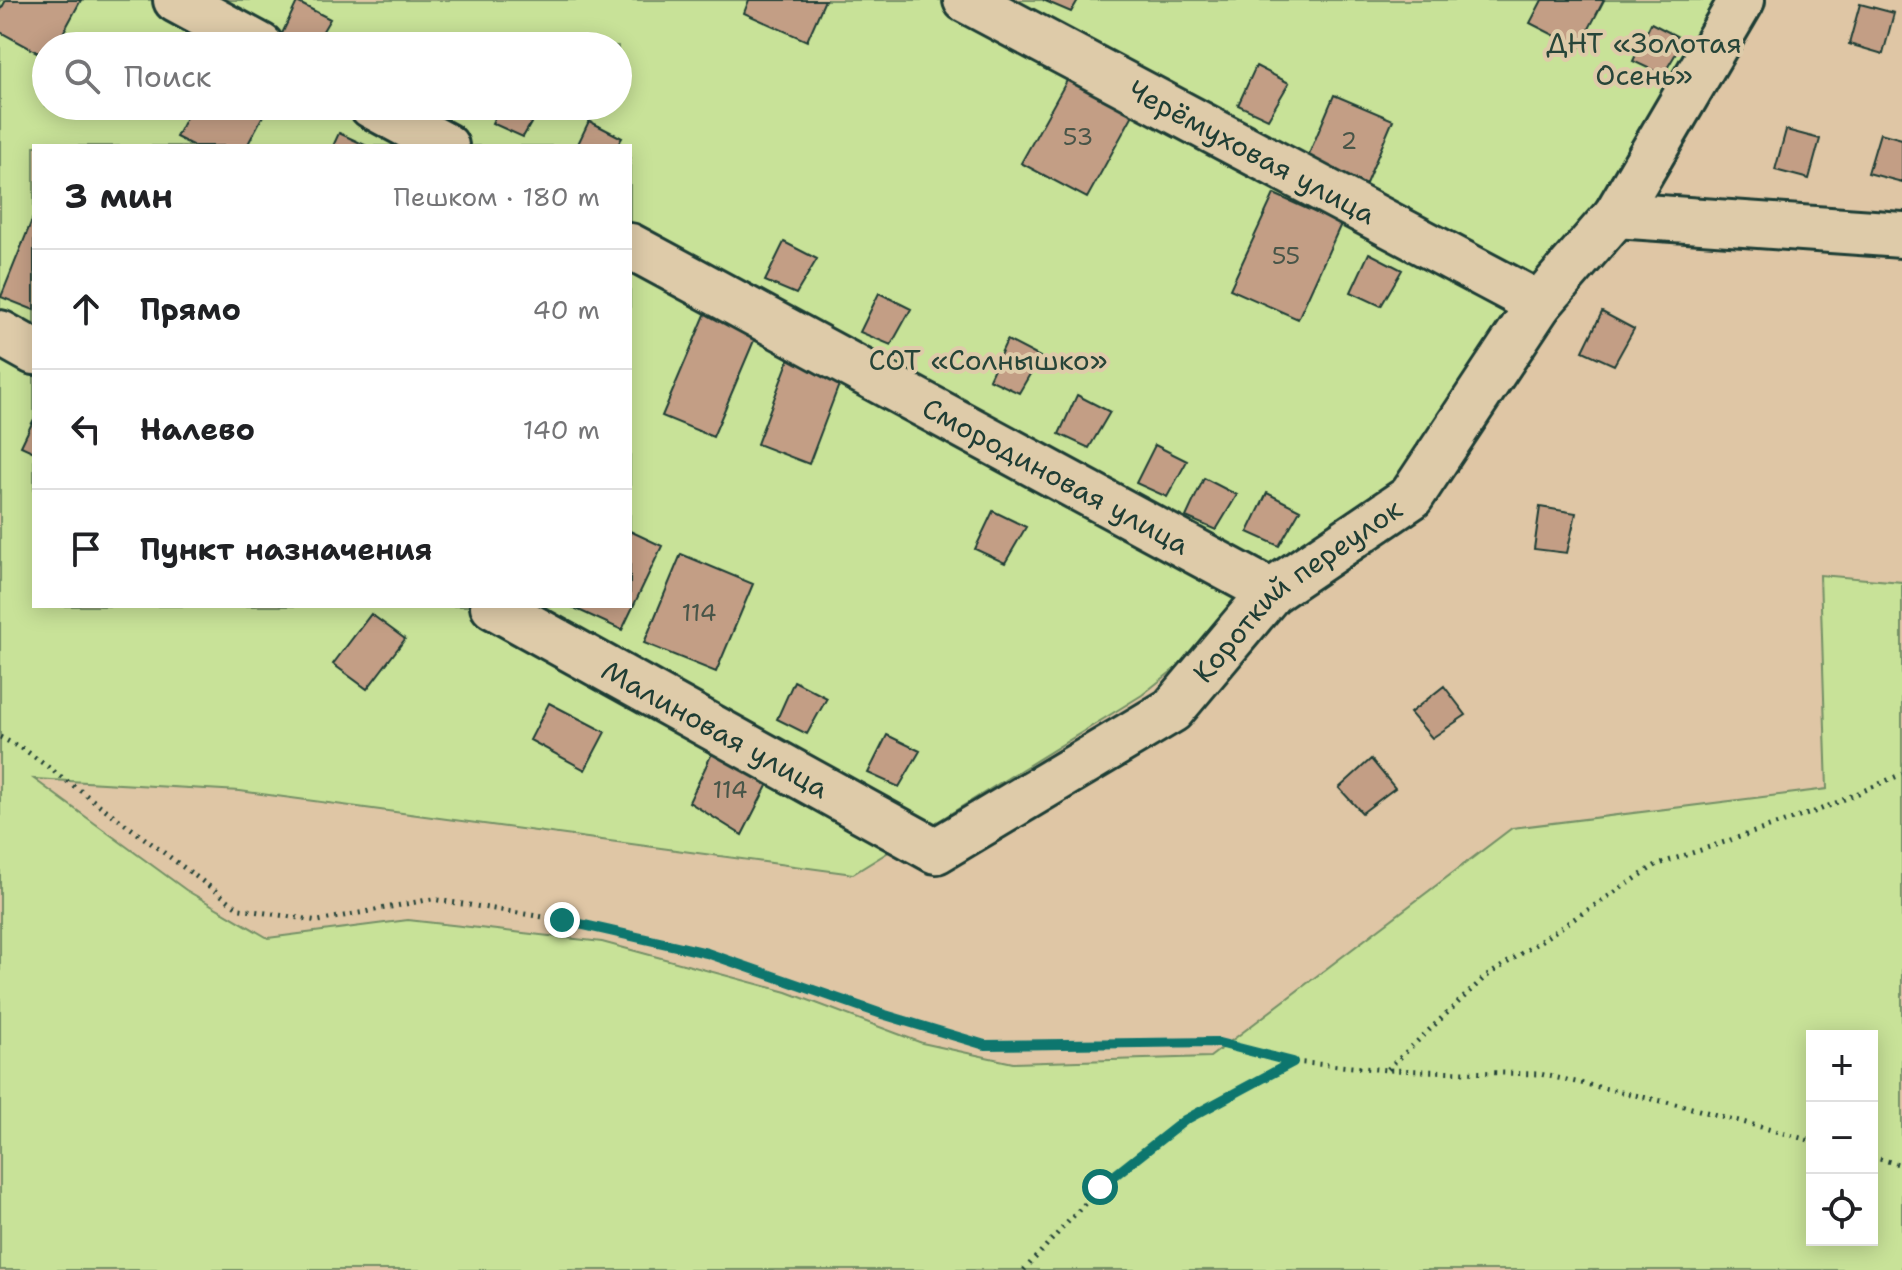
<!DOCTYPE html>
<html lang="ru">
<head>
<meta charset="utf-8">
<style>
	:root { --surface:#fff; --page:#f6f6f6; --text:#202124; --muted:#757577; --line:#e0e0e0 }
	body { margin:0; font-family:"Shantell Sans",sans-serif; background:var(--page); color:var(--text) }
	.controls { position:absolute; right:24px; bottom:24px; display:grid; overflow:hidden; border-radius:0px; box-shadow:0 4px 20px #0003 }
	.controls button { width:72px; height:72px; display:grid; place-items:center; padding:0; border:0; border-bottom:2px solid var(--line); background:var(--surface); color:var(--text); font:40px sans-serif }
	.stop { position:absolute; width:24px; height:24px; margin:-18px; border:6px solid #0f766e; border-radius:50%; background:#fff }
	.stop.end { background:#0f766e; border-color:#fff; box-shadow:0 2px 8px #0008 }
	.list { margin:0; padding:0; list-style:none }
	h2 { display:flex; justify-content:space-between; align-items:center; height:104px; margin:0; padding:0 32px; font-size:34px }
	h2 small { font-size:26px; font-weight:400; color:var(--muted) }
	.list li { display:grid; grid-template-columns:52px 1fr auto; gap:24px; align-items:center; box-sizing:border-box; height:120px; padding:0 32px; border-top:2px solid var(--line) }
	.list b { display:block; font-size:30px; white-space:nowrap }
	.list em { font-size:26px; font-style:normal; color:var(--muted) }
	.icon { flex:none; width:44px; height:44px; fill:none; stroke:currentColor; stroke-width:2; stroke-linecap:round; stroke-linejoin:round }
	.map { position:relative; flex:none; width:1902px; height:1270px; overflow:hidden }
	.search { position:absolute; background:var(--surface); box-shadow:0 4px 20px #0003; left:32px; top:32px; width:600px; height:88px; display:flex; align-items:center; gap:20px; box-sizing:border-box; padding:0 28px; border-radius:44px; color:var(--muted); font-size:30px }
	.panel { position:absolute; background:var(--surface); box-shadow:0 4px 20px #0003; left:32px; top:144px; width:600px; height:464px; border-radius:0px }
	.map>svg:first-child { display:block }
	.green { fill:#c8e298; stroke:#749066; stroke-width:2; fill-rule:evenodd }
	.building { fill:#c39e85; stroke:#1f3d34; stroke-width:2 }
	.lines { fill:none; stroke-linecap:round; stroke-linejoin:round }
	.minor-casing { stroke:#1f3d34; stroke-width:50 }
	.path { stroke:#1f3d34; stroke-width:5; stroke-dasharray:2 6; stroke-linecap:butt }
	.minor { stroke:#decba9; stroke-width:44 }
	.route { stroke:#0f766e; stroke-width:10 }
	.labels { text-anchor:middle; stroke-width:8; stroke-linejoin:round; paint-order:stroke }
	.number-label { font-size:24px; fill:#485548 }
	.park-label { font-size:28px; fill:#274539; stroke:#decba9 }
	.street-label { font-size:28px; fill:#1f3d34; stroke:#decba9 }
</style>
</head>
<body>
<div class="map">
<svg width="1902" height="1270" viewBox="0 0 1902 1270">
	<rect width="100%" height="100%" fill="#dfc6a5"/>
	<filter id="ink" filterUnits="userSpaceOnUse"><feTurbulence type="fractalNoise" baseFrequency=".0125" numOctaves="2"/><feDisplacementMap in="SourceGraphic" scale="16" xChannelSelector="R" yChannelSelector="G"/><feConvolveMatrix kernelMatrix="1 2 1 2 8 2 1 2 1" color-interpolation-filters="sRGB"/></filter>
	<g filter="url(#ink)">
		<path class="green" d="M 0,0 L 1746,0 L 1396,492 L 1142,695 L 853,874 L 240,791 L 34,779 L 186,890 L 268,938 L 408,920 L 602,942 L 787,992 L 922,1043 L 1013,1063 L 1210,1057 L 1512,828 L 1827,789 L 1820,575 L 1902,582 L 1902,1270 L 0,1270 ZM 46,46 L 618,46 L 618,106 L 46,106 ZM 34,146 L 630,146 L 630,606 L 34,606 ZM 1812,1036 L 1872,1036 L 1872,1240 L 1812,1240 Z"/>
		<path class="building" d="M 6,0 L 81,0 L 56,46 L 46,46 L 46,57 L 0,32 L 0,11 Z
			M 749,0 L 825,0 L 807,41 L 744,13 Z
			M 1043,0 L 1078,0 L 1071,12 Z
			M 1542,0 L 1604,0 L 1579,48 L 1530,23 Z
			M 297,2 L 330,19 L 314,46 L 292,46 L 279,40 Z
			M 1860,4 L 1894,13 L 1883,54 L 1849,44 Z
			M 1651,23 L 1684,40 L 1663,75 L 1633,61 Z
			M 1256,66 L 1289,83 L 1268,119 L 1238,105 Z
			M 1070,75 L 1135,111 L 1087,198 L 1021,163 Z
			M 1334,95 L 1393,120 L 1365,186 L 1306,161 Z
			M 192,106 L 268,106 L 247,146 L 194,146 L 176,137 Z
			M 500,106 L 541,106 L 523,137 L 492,123 Z
			M 589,121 L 622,138 L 617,146 L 577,146 Z
			M 1786,130 L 1820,139 L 1809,179 L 1775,170 Z
			M 339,133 L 367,146 L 333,146 Z
			M 1880,133 L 1902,139 L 1902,182 L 1868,173 Z
			M 1274,194 L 1341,224 L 1298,319 L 1230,289 Z
			M 34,215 L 34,310 L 1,297 Z
			M 784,242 L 817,259 L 796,294 L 765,281 Z
			M 1369,253 L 1402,270 L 1381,306 L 1351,292 Z
			M 879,293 L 911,309 L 891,345 L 860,332 Z
			M 707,310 L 758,331 L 713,437 L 662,416 Z
			M 1602,312 L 1634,329 L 1614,365 L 1583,351 Z
			M 1007,340 L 1040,357 L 1019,393 L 989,379 Z
			M 791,354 L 843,374 L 809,464 L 757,444 Z
			M 1077,395 L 1110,412 L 1089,448 L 1059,434 Z
			M 34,419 L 34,452 L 21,446 Z
			M 1155,445 L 1187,461 L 1167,497 L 1136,483 Z
			M 1204,478 L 1237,495 L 1216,530 L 1186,517 Z
			M 1267,493 L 1300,510 L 1279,546 L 1248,532 Z
			M 1540,507 L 1576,513 L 1567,553 L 1534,549 Z
			M 993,511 L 1026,527 L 1005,563 L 975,549 Z
			M 630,531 L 662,546 L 622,630 L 572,607 L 630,606 Z
			M 681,554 L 753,584 L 716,672 L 644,643 Z
			M 371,614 L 405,639 L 367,689 L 333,664 Z
			M 794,681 L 827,698 L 807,734 L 777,719 Z
			M 1444,686 L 1466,715 L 1432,738 L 1410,713 Z
			M 549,703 L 605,732 L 585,770 L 530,740 Z
			M 887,735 L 920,751 L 899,787 L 868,773 Z
			M 714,749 L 771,778 L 742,835 L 689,802 Z
			M 1371,759 L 1395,788 L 1362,813 L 1339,788 Z"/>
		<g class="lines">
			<g class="minor-casing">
				<g id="minor">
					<path d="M 176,0 L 261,46"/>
					<path id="s1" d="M 966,0 L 1539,304"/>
					<path d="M 372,106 L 446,146"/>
					<path d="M 1616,215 L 1902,235"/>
					<path id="s2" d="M 630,246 L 1271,592"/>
					<path d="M 0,333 L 34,352"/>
					<path id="s3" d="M 493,606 L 936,851 L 1172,710 L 1271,592 L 1411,497 L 1539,304 L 1616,215 L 1742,0"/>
				</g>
			</g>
			<path class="path" d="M 0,737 L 25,750 L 240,909 L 318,921 L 432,899 L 562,920 L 707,953 L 882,1014 L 985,1045 L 1215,1042 L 1293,1062 L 1387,1070 L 1540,1074 L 1684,1106 L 1812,1141
				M 1388,1069 L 1484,978 L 1656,865 L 1817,811 L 1902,774
				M 1872,1157 L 1902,1165
				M 1024,1270 L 1100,1187 L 1185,1120 L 1292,1063"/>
			<use href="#minor" class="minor"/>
		</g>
	</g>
	<g class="lines" filter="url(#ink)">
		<path class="route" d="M 562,920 L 707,953 L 882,1014 L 985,1045 L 1215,1042 L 1293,1062 L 1185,1120 L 1100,1187"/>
	</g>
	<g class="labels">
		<g class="number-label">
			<text x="1078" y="145">53</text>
			<text x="1349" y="149">2</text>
			<text x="1286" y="264">55</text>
			<text x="699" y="621">114</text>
			<text x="730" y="798">114</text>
		</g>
		<g class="park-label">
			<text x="1644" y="53">ДНТ «Золотая<tspan x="1644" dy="32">Осень»</tspan></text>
			<text x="988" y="370">СОТ «Солнышко»</text>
		</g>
		<g class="street-label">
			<text dy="10" stroke="none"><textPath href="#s1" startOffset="324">Черёмуховая улица</textPath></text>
			<text dy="10" stroke="none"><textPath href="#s2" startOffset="484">Смородиновая улица</textPath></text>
			<text dy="10" stroke="none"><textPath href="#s3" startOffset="956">Короткий переулок</textPath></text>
			<text dy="10" stroke="none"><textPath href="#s3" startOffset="254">Малиновая улица</textPath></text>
		</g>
	</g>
</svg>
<div class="controls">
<button>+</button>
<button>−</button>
<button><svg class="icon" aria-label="locate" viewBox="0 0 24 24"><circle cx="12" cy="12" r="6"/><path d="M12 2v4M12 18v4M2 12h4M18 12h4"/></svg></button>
</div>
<div class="stop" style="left:1100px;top:1187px"></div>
<div class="stop end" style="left:562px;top:920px"></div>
<div class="search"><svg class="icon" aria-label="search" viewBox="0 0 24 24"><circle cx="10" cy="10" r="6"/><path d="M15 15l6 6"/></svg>Поиск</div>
<section class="panel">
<h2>3 мин<small>Пешком · 180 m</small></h2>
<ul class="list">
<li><svg class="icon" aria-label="ahead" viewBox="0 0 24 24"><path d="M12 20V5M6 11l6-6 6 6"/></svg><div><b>Прямо</b></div><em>40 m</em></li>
<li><svg class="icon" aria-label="left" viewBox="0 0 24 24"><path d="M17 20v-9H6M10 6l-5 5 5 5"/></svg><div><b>Налево</b></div><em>140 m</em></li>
<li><svg class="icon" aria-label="arrive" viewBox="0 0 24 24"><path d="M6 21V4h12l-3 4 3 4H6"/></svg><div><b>Пункт назначения</b></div></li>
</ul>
</section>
</div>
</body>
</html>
